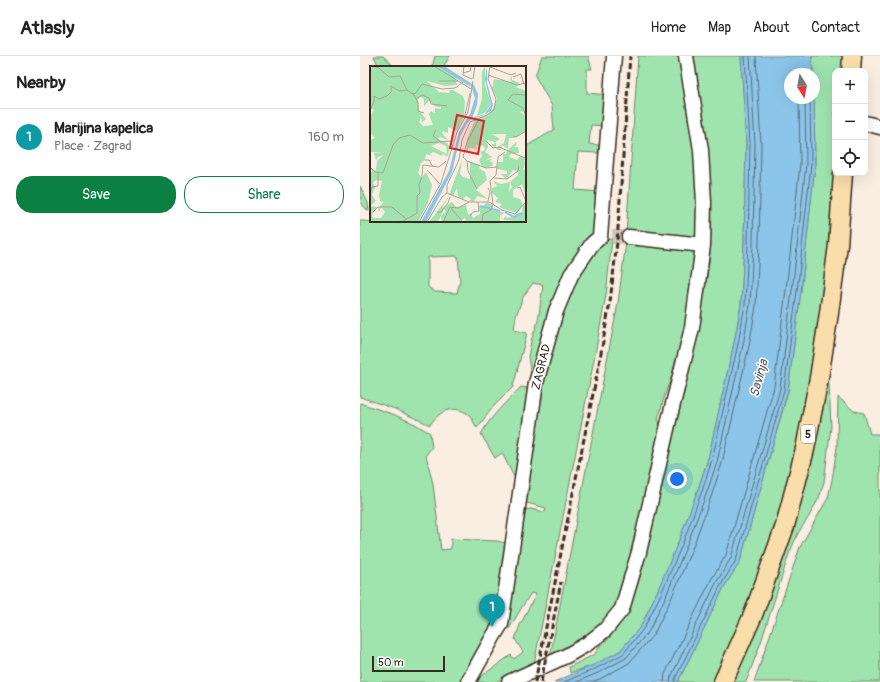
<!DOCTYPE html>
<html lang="en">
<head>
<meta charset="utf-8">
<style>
	:root { --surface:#fff; --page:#f2f2f2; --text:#222; --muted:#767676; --line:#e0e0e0; --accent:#0b8043 }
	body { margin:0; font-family:Pangolin,sans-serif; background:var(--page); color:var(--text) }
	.controls { position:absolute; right:12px; top:12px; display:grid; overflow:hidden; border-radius:8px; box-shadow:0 4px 16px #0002 }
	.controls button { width:36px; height:36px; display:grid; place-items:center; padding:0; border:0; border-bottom:1px solid var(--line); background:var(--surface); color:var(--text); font:20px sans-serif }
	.compass { position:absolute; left:424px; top:12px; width:36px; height:36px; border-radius:50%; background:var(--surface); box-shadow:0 4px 16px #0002; rotate:169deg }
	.scale { position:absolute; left:12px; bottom:10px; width:73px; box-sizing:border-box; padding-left:4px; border:2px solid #3b2a1e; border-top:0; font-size:11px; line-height:14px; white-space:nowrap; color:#3b2a1e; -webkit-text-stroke:3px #fff; paint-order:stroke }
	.you { position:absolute; left:317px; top:423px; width:14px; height:14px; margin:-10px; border:3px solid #fff; border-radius:50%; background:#1a73e8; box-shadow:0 0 0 6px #1a73e833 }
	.badge { display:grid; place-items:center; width:26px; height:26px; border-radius:50%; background:var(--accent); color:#fff; font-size:13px; font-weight:700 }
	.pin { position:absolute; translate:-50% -33px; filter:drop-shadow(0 1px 2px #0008) }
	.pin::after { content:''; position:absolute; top:21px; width:14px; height:12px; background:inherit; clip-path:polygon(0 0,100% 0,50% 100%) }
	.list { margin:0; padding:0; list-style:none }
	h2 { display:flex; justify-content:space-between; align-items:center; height:52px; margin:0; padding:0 16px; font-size:17px }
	h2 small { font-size:13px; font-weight:400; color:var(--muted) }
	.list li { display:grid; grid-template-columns:26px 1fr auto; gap:12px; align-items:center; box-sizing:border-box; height:56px; padding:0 16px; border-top:1px solid var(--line) }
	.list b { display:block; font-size:15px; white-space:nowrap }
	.list p { margin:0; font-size:13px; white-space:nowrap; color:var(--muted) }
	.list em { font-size:13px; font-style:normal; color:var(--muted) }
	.actions { display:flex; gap:8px; padding:12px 16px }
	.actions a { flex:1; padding:9px 0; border:1px solid var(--accent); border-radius:16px; text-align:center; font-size:14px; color:var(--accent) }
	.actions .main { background:var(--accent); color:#fff }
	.icon { flex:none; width:22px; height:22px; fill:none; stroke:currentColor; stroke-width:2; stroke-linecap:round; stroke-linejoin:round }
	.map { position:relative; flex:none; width:520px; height:626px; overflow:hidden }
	header { display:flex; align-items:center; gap:24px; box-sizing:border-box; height:56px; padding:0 20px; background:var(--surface); border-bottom:1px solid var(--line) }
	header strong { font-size:19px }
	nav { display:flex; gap:22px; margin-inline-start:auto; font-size:14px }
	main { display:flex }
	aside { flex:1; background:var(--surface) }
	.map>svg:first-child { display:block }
	.green { fill:#9fe4af; stroke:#6d8766; fill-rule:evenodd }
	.water { fill:#8bc6ea; stroke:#6b8898 }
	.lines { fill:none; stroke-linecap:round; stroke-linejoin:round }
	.shore { stroke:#5b6870; stroke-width:1 }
	.minor-tunnel { stroke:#d4c7bb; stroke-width:14; stroke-dasharray:14 7; stroke-linecap:butt }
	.minor-casing { stroke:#3b2a1e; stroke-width:17 }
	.major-casing { stroke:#3b2a1e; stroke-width:21 }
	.minor { stroke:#fff; stroke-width:14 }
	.major { stroke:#f9deab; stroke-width:18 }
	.rail { stroke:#3b2a1e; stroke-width:3; stroke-dasharray:6 3; stroke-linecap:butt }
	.labels { text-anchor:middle; stroke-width:3; stroke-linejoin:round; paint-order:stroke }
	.shield { fill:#fff; stroke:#766a62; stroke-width:1 }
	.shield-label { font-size:11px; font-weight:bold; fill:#3b2a1e }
	.street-label { font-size:12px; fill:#3b2a1e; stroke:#fff }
	.water-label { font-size:13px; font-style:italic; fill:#53595b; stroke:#fff }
	.inset-river { fill:none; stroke:#8bc6ea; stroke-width:2 }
	.inset-road { fill:none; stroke:#aea094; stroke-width:1 }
	.view { fill:#d62828; fill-opacity:0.15; stroke:#d62828; stroke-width:2 }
	.inset-edge { fill:none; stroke:#3b2a1e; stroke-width:2 }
</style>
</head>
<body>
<header>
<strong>Atlasly</strong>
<nav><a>Home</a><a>Map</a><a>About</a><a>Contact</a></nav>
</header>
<main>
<aside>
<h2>Nearby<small></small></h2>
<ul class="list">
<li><span class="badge" style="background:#0f9aa8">1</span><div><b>Marijina kapelica</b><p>Place · Zagrad</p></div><em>160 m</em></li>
</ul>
<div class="actions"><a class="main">Save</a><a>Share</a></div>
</aside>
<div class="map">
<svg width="520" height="626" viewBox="0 0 520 626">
	<rect width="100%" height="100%" fill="#faeee2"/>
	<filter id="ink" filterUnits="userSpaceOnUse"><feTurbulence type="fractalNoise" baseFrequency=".025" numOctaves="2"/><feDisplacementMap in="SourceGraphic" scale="8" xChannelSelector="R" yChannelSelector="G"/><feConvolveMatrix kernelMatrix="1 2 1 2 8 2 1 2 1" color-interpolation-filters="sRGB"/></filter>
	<g filter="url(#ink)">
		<path class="green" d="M 14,0 L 23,0 L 35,11 L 19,11 Z
			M 75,0 L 90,0 L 85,8 L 84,11 L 70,11 L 73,8 Z
			M 182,0 L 228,0 L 232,13 L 227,13 L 227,37 L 248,39 L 247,70 L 231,69 L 229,88 L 239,89 L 238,97 L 218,96 L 215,134 L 241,136 L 233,182 L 207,220 L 158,429 L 142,397 L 135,402 L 121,378 C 131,360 146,346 161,331 L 167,332 L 171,319 L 168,301 L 171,285 L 178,265 L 183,229 L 173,227 L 163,241 L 156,260 L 154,274 L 167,277 L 153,331 L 134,350 L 117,372 C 114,368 112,361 108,358 C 106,356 102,355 99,354 C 86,351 77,359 70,369 L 35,353 L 0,341 L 0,165 L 38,167 L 41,165 L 165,165 L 165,91 L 194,74 L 192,50 L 175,20 ZM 98,200 L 100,225 L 97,237 L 75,236 L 68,231 L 68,201 Z
			M 278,0 L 318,0 C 326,44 336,89 338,134 C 339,149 337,165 337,180 L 332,183 L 266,179 Z
			M 333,0 L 381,0 L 386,88 L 384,187 L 381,249 L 374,287 L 348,403 L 338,433 L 320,482 L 297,536 L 281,570 L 260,595 L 234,609 L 210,617 L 209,611 L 235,598 L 240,590 L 248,583 L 258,571 L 269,551 L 279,524 C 294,459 310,395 325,330 C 336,279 349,229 351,178 C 354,118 342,59 333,0 Z
			M 452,0 L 483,0 L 481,15 L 475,15 L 475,117 L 471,186 L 451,322 L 435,404 L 385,562 L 355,626 L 318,626 L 364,531 L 380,506 L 428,335 L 443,219 L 455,108 L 454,42 L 454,18 L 453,18 Z
			M 0,130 L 8,147 L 9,155 C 0,150 0,140 0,130 Z
			M 252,183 L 246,239 L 233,309 L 174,608 L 135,626 L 115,626 L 123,619 L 151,599 L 154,603 L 163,596 L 155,583 L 160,569 L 176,538 L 171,537 L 162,551 L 149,573 L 144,572 L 163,454 L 171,453 L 185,456 L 186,452 L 167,447 L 163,442 L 178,341 L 194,274 L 220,208 L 245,184 Z
			M 266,186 L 328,192 L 334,196 L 335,202 L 326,266 L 316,310 L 306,335 L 298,363 L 302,375 L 277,480 L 260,540 L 250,559 L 228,581 L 190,601 L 258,247 Z
			M 466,326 L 469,328 L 471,370 L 464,426 L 459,442 L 448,462 L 438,477 L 429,498 L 401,586 L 386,626 L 371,626 Z
			M 478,341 L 494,355 L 504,357 L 510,378 L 520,378 L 520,626 L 394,626 L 440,491 L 468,442 L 472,424 L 477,391 Z
			M 0,347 L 35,359 L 55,368 L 70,377 L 72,391 L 66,399 L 73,428 L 81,494 L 91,493 L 91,483 L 137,485 L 149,488 L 140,555 L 103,626 L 0,626 Z"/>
		<path class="water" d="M 381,0 L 452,0 L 453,18 L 430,18 L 430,42 L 454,42 L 455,108 L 443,219 L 428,334 L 380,506 L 364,531 L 318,626 L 194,626 L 234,609 L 260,595 L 281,570 L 297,536 L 320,482 L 338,433 L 348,403 L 374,287 L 381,249 L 384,187 L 386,88 Z"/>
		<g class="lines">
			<path class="shore" d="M 204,626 L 235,613 L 263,598 L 284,572 L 301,538 L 324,484 L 342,435 L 352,404 L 378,288 L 385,249 L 388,187 L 390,88 L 385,0
				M 216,626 L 238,617 L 266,602 L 289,575 L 306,540 L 328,486 L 347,436 L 357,406 L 383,289 L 390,249 L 393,187 L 395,88 L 390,0
				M 231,626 L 240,623 L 269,607 L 294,578 L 311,543 L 334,488 L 352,438 L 362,407 L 389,290 L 396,250 L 399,187 L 401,88 L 396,0
				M 304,626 L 305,618 L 351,524 L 366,499 L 414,331 L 428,217 L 440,108 L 439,42
				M 310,626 L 311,621 L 356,527 L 371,502 L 420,333 L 434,218 L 446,108 L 445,42
				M 315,626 L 315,623 L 361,529 L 376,504 L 424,334 L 439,219 L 451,108 L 450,42"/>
			<path class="minor-tunnel" d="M 252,181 L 269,181"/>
			<g class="minor-casing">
				<path id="minor" d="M 505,67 L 520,71
					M 269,181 L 343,189
					M 108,626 L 133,581 L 141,568 L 176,327 L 196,255 L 211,219 L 232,188 L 240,181 L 254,0
					M 149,626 L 206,600 L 227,588 L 245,574 L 262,553 L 279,496 L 309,364 L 332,272 L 343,189 L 344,147 L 341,94 L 326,0"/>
			</g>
			<g class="major-casing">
				<path id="major" d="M 491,15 L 492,0
					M 363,626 L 393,559 L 425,470 L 445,393 L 459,322 L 469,257 L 478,189 L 483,117"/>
			</g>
			<use href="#minor" class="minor"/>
			<use href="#major" class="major"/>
			<path class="rail" d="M 175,626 L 239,308 L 250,246 L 257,186 L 270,0
				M 181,626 L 201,526"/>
		</g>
	</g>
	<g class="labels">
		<rect class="shield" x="441" y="369" width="14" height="18" rx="3"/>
		<g class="shield-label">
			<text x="448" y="382">5</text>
		</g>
		<g class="street-label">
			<text transform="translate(181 311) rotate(-76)" y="4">ZAGRAD</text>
		</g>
		<g class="water-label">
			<text transform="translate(398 322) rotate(-75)" y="5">Savinja</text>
		</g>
	</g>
	<g transform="translate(10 10)">
		<rect width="156" height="156" fill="#faeee2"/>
		<path d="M 0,0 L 67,0 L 97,17 L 101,21 L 85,12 L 87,19 L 75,20 L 57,15 L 69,26 L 79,27 L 80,24 L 83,24 L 93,30 L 95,36 L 94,50 L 87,65 L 78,61 L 78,67 L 73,65 L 72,67 L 78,74 L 70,71 L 68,73 L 77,77 L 80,82 L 78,89 L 76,91 L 73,87 L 72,90 L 63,86 L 60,88 L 62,90 L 56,88 L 55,94 L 51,97 L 48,107 L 52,112 L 56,106 L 62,119 L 58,137 L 48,156 L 0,156 L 0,106 L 2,106 L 0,101 L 6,105 L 7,95 L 13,89 L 8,91 L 6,95 L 4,87 L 14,87 L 0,86 L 0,74 L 5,72 L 0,66 L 0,51 L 4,44 L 1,43 L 0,38 ZM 51,31 L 54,33 L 54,40 L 59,35 L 66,41 L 71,41 L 71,43 L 65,42 L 65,47 L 61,45 L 59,48 L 63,59 L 53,60 L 49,56 L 51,51 L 52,56 L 56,53 L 49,44 L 48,33 ZM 69,77 L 76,80 L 77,88 L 61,80 ZM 6,114 L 12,115 L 9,129 L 10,135 L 14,136 L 8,142 L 9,146 L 11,141 L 15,146 L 11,152 L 3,152 L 2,149 L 7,141 L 0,140 L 6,135 L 2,129 L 5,121 L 3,117 ZM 115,0 L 115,19 L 121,38 L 116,46 L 107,50 L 112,32 L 112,6 ZM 142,10 L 142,14 L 150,17 L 146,21 L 156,25 L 156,50 L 152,45 L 150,46 L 156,50 L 156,65 L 144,72 L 139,72 L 138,83 L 132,79 L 131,84 L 128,84 L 121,79 L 126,77 L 126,82 L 134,77 L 136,68 L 122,68 L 130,73 L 125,76 L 117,74 L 118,81 L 115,86 L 122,91 L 115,94 L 122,93 L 120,95 L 123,97 L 122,100 L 116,102 L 111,99 L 109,94 L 112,90 L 110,84 L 112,86 L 115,83 L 114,80 L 106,79 L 107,83 L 99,82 L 96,87 L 97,73 L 105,54 L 121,47 L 127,33 L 122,22 L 124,13 L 142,16 L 140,13 ZM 146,76 L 147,78 L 144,81 L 148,81 L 149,87 L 141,88 L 139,91 L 147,94 L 150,90 L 155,93 L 154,96 L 156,95 L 153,104 L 156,103 L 156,130 L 152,118 L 143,124 L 143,131 L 150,133 L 153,139 L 147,147 L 129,141 L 132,138 L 128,137 L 123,134 L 126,135 L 128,132 L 122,127 L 122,122 L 127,120 L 123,115 L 131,118 L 140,116 L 139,126 L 142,121 L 140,116 L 148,109 L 148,105 L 143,104 L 136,113 L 131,108 L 137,108 L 137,105 L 127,103 L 128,96 L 133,96 L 133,88 L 137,88 L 136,86 ZM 92,94 L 90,108 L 93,111 L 100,113 L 100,96 L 110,99 L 109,102 L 115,106 L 117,114 L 106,124 L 118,133 L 107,130 L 104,136 L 99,135 L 101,133 L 96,130 L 93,133 L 88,131 L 87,122 L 83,130 L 79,129 ZM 79,130 L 72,142 L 82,136 L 86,141 L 96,139 L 98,149 L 101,147 L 103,152 L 110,148 L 109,140 L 113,140 L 117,136 L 123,139 L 122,144 L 135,147 L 130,149 L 130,156 L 96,156 L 95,152 L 88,156 L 72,156 L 71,150 L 76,145 L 74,143 L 68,156 L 59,156 ZM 153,139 L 156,139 L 156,156 L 133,154 L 135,150 L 137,152 L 152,147 Z" fill="#9fe4af" fill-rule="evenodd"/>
		<path d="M 67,0 L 74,0 L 104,19 L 108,28 L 107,39 L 102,52 L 115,48 L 121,39 L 115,13 L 117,0 L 117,17 L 123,39 L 121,45 L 112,50 L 100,54 L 96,59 L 90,71 L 82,106 L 56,156 L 51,156 L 79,105 L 89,66 L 100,48 L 105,32 L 101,20 Z" fill="#8bc6ea"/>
		<path class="inset-river" d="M 110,140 L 130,145M 135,146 L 144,151 L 152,147"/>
		<path class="inset-road" d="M 0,0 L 9,2 L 19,11 L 30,10 L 37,24M 64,0 L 101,23M 94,0 L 93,9 L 102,13M 120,1 L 141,9 L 146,7M 93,7 L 100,5 L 101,0M 118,9 L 147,19 L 156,17M 143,11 L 151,8 L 154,18M 103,13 L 105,0M 69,15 L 88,15M 42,27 L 45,28 L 52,18 L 72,23 L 85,22 L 93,16M 156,29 L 143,28 L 138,34 L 153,42 L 156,50M 46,33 L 52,29 L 59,32 L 61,38 L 77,40M 0,44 L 4,36 L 4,30 L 9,33 L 17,30 L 21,26 L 21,20 L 29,25 L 37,24 L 44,29 L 48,37 L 48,45 L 54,47M 95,49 L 100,27M 109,53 L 97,76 L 93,91 L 97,95 L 116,102 L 127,101M 66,64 L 63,70 L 71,76M 143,70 L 146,71 L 156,65M 116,75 L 123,82 L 129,81 L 155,92M 55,94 L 59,94 L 63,101M 97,95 L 98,105 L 107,123M 0,101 L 5,106 L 13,107 L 23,79 L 29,72 L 40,69 L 53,77 L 80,75 L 83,80M 57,104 L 70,118M 124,112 L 137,113 L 148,105 L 149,100M 118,122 L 120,126 L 118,135M 147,122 L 150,121 L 156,135M 77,127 L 77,119 L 89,94 L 92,74 L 100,56 L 117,49 L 124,44 L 126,33 L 118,13 L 120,0M 77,127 L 99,136 L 119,136 L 132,144 L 145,148 L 156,136M 0,128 L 2,121 L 8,120 L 8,106M 3,146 L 8,141 L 22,141 L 36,153M 67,146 L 71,146 L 78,137 L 80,131M 100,150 L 103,146 L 109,145 L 108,136M 32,156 L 47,147 L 47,130 L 50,127 L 49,119 L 52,111 L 53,99 L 69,101 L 76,95M 49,156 L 71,117 L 87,66 L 98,46 L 103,15M 57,156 L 72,131 L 77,127M 73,156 L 80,141M 93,156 L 80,141 L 88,142 L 99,136M 112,156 L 113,148 L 121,144 L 123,138 L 120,115 L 126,109 L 128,91 L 135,86"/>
		<path class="view" d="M 87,49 L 114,55 L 108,88 L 80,82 Z"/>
		<rect width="156" height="156" class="inset-edge"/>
	</g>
</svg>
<div class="controls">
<button>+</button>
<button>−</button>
<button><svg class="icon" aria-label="locate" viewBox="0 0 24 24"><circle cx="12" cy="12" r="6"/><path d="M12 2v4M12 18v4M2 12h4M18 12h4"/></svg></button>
</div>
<svg class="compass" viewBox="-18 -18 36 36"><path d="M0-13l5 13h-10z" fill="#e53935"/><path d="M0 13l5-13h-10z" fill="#767676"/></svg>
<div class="scale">50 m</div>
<div class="you"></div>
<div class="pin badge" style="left:132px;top:571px;background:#0f9aa8">1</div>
</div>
</main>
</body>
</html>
